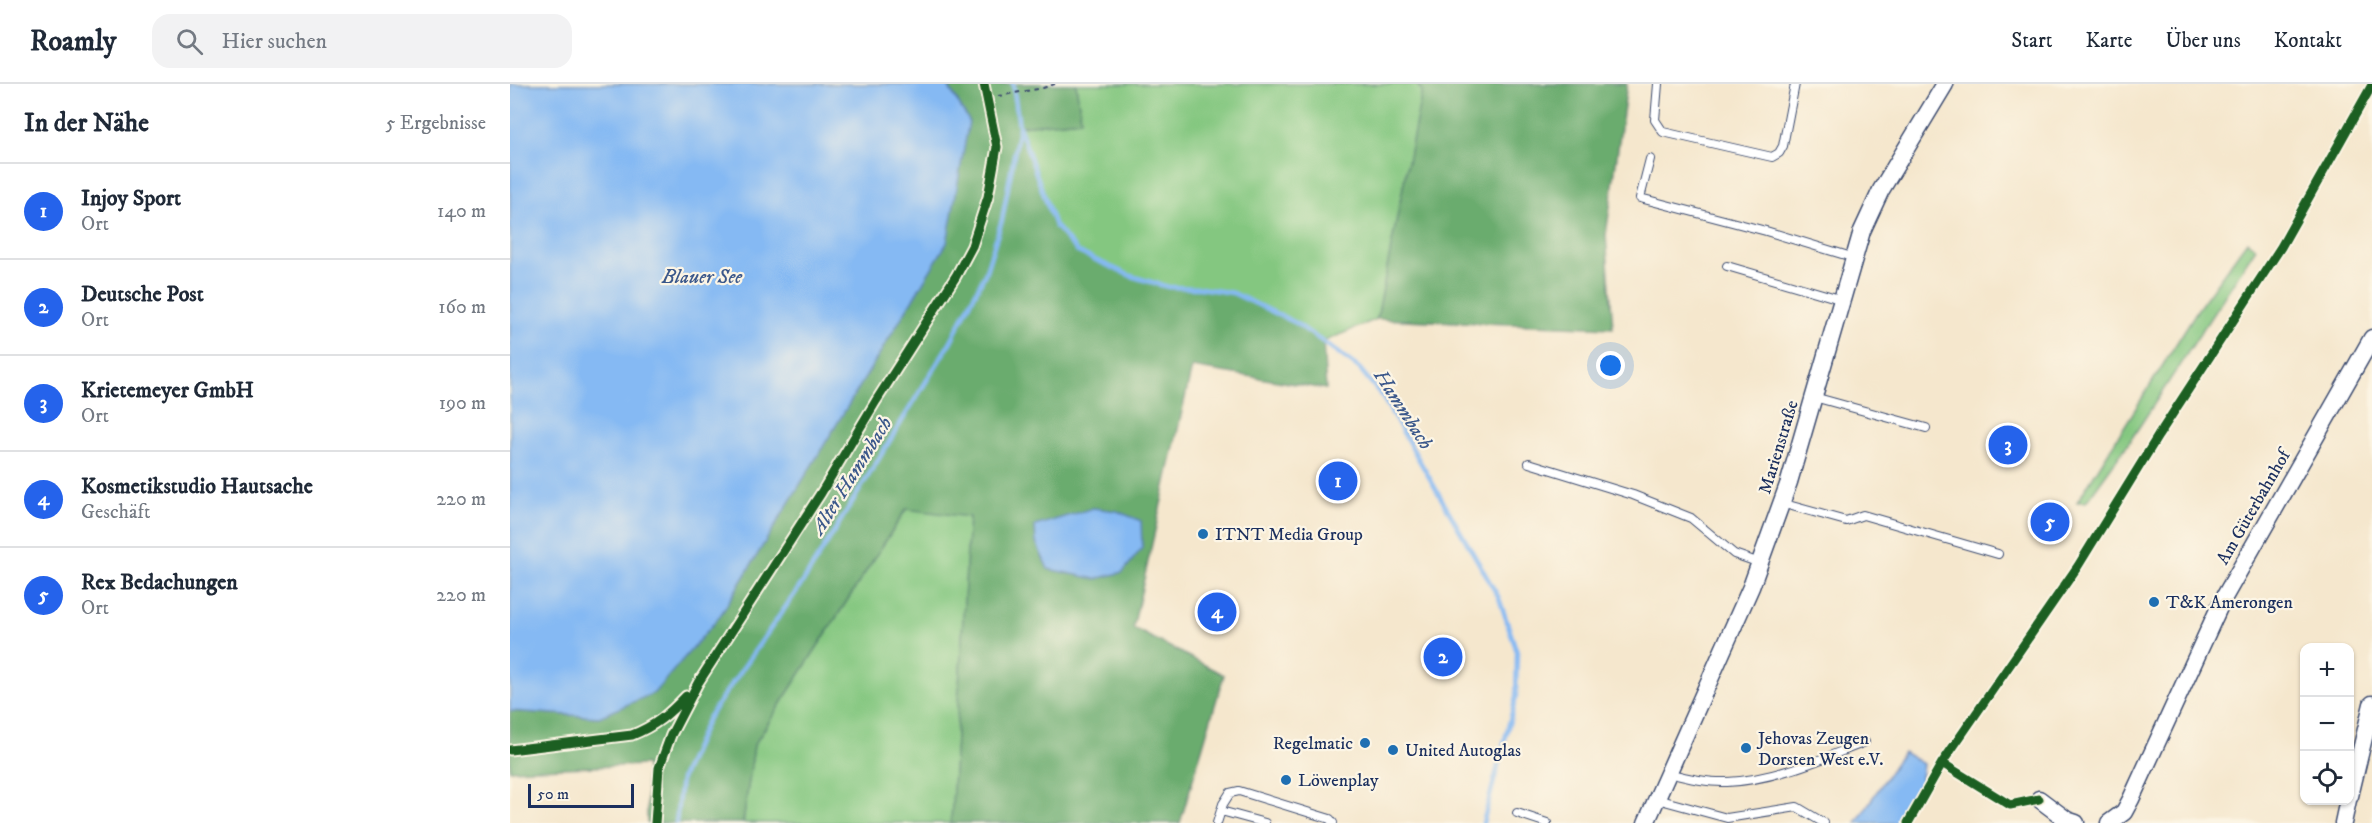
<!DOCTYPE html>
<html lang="de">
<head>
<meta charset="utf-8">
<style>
	:root { --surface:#fff; --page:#f2f2f3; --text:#1f2937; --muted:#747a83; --line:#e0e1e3; --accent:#2563eb }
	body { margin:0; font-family:"IM FELL DW Pica",serif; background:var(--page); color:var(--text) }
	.controls { position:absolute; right:18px; bottom:18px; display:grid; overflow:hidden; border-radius:12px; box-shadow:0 2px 4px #0004 }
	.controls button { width:54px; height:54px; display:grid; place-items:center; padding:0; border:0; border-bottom:2px solid var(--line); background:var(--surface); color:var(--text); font:30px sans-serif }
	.scale { position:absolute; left:18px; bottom:15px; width:106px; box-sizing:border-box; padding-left:6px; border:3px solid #1b2f5e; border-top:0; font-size:16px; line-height:21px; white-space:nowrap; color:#1b2f5e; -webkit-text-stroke:4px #fcf5e5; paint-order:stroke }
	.you { position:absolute; left:1101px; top:282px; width:21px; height:21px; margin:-15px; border:4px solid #fff; border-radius:50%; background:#1a73e8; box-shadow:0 0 0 9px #1a73e833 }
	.badge { display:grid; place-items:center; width:39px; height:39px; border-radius:50%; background:var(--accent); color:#fff; font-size:20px; font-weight:700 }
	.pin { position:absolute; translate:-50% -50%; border:3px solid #fff; box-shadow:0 2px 6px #0006 }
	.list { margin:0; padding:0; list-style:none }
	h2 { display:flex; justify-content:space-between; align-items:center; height:78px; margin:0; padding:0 24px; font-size:26px }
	h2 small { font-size:20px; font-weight:400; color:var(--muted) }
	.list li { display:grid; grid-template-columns:39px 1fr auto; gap:18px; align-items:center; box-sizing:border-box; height:96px; padding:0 24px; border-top:2px solid var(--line) }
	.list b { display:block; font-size:22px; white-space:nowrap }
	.list p { margin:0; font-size:20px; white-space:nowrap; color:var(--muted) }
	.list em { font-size:20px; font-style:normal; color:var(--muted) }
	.icon { flex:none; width:33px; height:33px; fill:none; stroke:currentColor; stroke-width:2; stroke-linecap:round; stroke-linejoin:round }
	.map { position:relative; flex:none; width:1862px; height:739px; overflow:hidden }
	header { display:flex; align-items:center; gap:36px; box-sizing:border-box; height:84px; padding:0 30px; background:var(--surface); border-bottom:2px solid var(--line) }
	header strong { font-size:28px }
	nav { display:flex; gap:33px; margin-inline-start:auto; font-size:21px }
	.search { width:420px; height:54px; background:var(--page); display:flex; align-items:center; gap:15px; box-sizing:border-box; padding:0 21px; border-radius:18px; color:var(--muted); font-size:22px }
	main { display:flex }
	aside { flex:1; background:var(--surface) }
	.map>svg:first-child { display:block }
	.green { fill:#84c780; stroke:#507b6f; stroke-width:1.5 }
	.forest { fill:#6bac6e; stroke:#436e66; stroke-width:1.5 }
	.water { fill:#85b9f3; stroke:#5074a8; stroke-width:1.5 }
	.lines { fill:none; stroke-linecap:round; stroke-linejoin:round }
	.stream { stroke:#85b9f3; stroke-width:4.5 }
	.lane-casing { stroke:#3c4b6f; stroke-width:10 }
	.street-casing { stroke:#3c4b6f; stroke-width:19 }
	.path { stroke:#3c4b6f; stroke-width:2; stroke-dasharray:4.5 4.5; stroke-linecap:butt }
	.lane { stroke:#fff; stroke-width:8 }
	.street { stroke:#fff; stroke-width:16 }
	.cycleway-casing { stroke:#fcf5e5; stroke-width:13 }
	.cycleway { stroke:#1b5e20; stroke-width:9 }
	.poi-dot { fill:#1f6fb2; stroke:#fcf5e5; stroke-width:2 }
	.labels { text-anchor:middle; stroke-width:4.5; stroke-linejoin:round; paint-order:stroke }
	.street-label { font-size:18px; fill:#1b2f5e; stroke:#fcf5e5 }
	.poi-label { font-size:18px; fill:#1b2f5e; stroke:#fcf5e5; text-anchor:start }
	.water-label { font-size:20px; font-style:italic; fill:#3b588b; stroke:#fcf5e5 }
</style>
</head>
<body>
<header>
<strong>Roamly</strong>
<div class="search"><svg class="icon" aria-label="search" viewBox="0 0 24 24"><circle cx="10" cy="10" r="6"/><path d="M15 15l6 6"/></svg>Hier suchen</div>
<nav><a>Start</a><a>Karte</a><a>Über uns</a><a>Kontakt</a></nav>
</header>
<main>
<aside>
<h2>In der Nähe<small>5 Ergebnisse</small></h2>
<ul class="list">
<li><span class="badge">1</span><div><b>Injoy Sport</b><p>Ort</p></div><em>140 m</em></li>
<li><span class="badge">2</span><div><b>Deutsche Post</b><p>Ort</p></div><em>160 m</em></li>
<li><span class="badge">3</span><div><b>Krietemeyer GmbH</b><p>Ort</p></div><em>190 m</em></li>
<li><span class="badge">4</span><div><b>Kosmetikstudio Hautsache</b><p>Geschäft</p></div><em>220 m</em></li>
<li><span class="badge">5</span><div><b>Rex Bedachungen</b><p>Ort</p></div><em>220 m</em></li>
</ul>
</aside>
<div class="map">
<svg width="1862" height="739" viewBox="0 0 1862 739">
	<rect width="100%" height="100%" fill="#fcf5e5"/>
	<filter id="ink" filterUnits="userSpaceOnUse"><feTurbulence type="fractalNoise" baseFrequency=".0167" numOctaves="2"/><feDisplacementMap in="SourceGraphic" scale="12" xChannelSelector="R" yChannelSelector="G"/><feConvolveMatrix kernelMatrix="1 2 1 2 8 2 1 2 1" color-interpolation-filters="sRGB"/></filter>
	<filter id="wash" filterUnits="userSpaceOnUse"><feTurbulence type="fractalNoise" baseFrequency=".008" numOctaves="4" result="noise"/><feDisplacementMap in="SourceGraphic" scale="24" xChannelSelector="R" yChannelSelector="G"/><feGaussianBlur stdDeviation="1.35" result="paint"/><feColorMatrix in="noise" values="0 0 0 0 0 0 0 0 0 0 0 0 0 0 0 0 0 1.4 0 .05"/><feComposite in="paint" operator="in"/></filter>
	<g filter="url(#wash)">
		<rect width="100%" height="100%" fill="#f5e7cd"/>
		<path class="green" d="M 566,0 L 906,0 L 912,7 L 867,235 L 813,258 L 784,238 L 690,204 L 658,203 L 621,192 L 568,168 L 545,142 L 509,42 L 571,36 Z
			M 1737,157 L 1746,164 L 1620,357 L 1576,418 L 1567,418 L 1688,225 Z
			M 397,424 L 459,432 L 441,739 L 233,739 L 244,661 Z"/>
		<path class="forest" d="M 437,0 L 566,0 L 571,36 L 510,42 L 545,142 L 568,168 L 621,192 L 658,203 L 690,204 L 723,209 L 784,238 L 813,258 L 816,305 L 682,283 L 623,544 L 714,591 L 670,739 L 441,739 L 459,433 L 396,425 L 244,661 L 233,739 L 137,739 L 136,681 L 0,686 L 0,627 L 89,633 L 210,532 L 316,355 L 459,37 Z
			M 907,0 L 1117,0 L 1096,151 L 1103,244 L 867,235 L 912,7 Z"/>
		<path class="water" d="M 0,0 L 437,0 L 459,37 L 437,159 L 210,532 L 144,609 L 89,633 L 0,627 Z
			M 583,424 L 607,427 L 631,437 L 632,464 L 613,488 L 586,495 L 538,485 L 526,458 L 525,442 Z
			M 1393,668 L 1413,680 L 1411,694 L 1413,700 L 1387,739 L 1346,739 Z"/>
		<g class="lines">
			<path class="stream" d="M 503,0 L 509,42 L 545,142 L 568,168 L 621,192 L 658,203 L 690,204 L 723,209 L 784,238 L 813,258 L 849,284 L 872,312 L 989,514 L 1007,568 L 1006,613 L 973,739
				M 166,739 L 171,695 L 198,634 L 293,498 L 441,257 L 475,190 L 492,136 L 509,44"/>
		</g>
	</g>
	<g filter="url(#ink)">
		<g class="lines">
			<g class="lane-casing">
				<path id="lane" d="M 1148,0 L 1145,36 L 1153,48 L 1262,73 L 1269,69 L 1273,62 L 1285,0
					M 1140,75 L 1130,114 L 1256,147 L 1345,174
					M 1217,182 L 1333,216
					M 1304,313 L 1416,344
					M 1019,379 L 1123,411 L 1181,434 L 1224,470 L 1250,479
					M 1271,419 L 1336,437 L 1353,431 L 1488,470
					M 188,599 L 311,409 L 366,317 L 446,192 L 462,162 L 478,113 L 487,63 L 474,0
					M 1158,689 C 1177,694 1198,699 1217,698 C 1264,696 1312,675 1355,658
					M 1147,715 L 1217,734 L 1287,723 L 1314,739
					M 711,727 L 755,739
					M 1007,729 L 1037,739
					M 707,739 L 713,720 L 720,709 L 729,707 L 820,735 L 823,739"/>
			</g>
			<g class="street-casing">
				<path id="street" d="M 1840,712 L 1862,620
					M 1529,715 L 1557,736 L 1566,739
					M 1136,739 L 1241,503 L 1279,398 L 1352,147 L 1371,106 L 1435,0
					M 1599,739 L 1614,728 L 1621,715 L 1712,517 L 1862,254
					M 1833,739 L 1838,716"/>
			</g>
			<path class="path" d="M 488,12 L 533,4 L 545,0"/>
			<use href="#lane" class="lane"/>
			<use href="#street" class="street"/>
			<g class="cycleway-casing">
				<path id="cycleway" d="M 0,666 L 122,651 C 145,642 159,630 176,612
					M 1432,679 L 1500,721 L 1529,715
					M 145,739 L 149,684 L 161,651 L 188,599 L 311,409 L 366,317 L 446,192 L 462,162 L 478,113 L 487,63 L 474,0
					M 1398,739 L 1432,679 L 1568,482 L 1648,352 L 1771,163 L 1862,1"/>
			</g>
			<use href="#cycleway" class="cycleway"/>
		</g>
	</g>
	<g class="poi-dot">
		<circle cx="693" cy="450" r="6"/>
		<circle cx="1644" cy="518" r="6"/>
		<circle cx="855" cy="659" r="6"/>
		<circle cx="1236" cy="664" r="6"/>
		<circle cx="883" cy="666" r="6"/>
		<circle cx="776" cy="696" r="6"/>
	</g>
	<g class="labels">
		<g class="street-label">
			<text transform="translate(1268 363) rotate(-73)" y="6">Marienstraße</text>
			<text transform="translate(1743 423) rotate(-60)" y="6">Am Güterbahnhof</text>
		</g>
		<g class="poi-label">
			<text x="705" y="456">ITNT Media Group</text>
			<text x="1656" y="524">T&amp;K Amerongen</text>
			<text x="1248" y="660">Jehovas Zeugen<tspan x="1248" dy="21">Dorsten West e.V.</tspan></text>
			<text x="843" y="665" text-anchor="end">Regelmatic</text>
			<text x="895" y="672">United Autoglas</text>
			<text x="788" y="702">Löwenplay</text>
		</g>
		<g class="water-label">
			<text x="192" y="199">Blauer See</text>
			<text transform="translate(894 325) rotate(57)" y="7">Hammbach</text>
			<text transform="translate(341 391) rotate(-58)" y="7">Alter Hammbach</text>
		</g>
	</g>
</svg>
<div class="controls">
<button>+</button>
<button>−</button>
<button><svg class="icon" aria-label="locate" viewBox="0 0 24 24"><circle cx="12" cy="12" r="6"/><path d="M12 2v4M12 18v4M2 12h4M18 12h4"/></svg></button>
</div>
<div class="scale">50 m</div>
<div class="you"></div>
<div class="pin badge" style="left:828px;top:397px">1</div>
<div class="pin badge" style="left:933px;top:573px">2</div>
<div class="pin badge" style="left:1498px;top:361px">3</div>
<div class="pin badge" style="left:707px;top:528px">4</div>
<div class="pin badge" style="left:1540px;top:438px">5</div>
</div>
</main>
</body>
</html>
